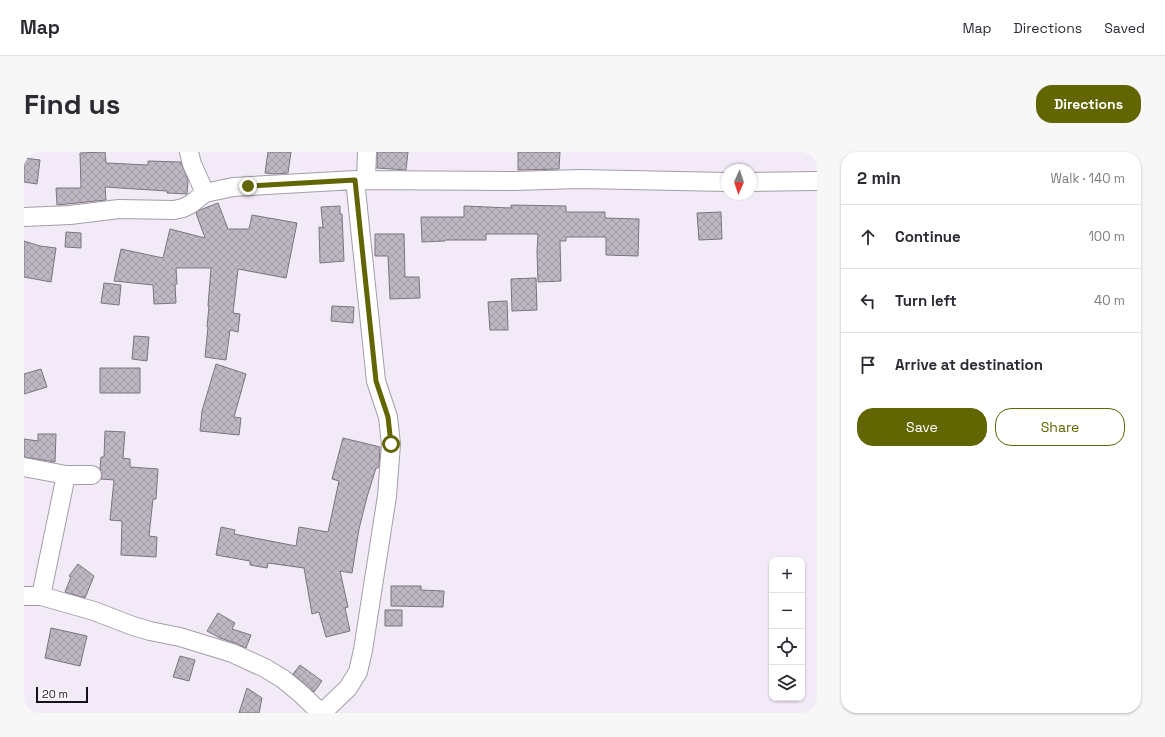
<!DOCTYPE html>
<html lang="en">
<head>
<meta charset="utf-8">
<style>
	:root { --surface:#fff; --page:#f7f7f7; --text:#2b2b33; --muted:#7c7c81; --line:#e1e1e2; --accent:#616603 }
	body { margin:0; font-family:"Space Grotesk",sans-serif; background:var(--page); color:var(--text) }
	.controls { position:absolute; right:12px; bottom:12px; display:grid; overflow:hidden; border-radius:8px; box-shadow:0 1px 3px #0004 }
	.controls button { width:36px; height:36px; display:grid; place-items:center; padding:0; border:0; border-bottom:1px solid var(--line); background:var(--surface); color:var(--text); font:20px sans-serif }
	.compass { position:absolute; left:697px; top:12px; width:36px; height:36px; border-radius:50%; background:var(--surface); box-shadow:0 1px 3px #0004; rotate:183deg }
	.scale { position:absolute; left:12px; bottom:10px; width:52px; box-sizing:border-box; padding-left:4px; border:2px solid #151317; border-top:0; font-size:11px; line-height:14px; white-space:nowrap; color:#151317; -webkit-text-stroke:3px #fdfaff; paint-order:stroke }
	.stop { position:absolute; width:12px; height:12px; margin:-9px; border:3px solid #616603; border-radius:50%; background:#fff }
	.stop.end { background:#616603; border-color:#fff; box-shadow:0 1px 4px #0008 }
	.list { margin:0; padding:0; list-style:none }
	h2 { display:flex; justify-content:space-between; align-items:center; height:52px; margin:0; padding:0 16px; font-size:17px }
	h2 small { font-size:13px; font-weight:400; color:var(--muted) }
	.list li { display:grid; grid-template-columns:26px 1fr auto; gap:12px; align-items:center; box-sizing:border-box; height:64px; padding:0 16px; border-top:1px solid var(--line) }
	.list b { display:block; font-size:15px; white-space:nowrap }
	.list em { font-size:13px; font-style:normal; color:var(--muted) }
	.actions { display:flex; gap:8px; padding:12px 16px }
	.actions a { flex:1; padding:9px 0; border:1px solid var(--accent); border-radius:16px; text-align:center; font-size:14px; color:var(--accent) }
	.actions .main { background:var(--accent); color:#fff }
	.icon { flex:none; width:22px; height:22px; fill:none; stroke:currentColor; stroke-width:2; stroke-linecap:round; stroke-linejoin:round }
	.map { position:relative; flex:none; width:793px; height:561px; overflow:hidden; border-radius:16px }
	header { display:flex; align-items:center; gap:24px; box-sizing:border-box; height:56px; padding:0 20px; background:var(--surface); border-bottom:1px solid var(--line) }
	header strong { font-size:19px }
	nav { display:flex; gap:22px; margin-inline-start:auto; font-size:14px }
	.intro { display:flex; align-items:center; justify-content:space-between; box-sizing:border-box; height:96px; padding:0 24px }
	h1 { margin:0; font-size:28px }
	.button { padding:10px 18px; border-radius:16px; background:var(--accent); color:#fff; font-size:14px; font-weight:700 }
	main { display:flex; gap:24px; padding:0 24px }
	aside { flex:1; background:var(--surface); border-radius:16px; box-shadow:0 1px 3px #0004 }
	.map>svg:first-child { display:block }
	.building { fill:url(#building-cross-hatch); stroke:#7a747f }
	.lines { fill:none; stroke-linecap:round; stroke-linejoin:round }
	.minor-casing { stroke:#a39da8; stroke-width:20 }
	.minor { stroke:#fff; stroke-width:18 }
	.route { stroke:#616603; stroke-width:5 }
</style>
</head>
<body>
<header>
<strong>Map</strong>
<nav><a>Map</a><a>Directions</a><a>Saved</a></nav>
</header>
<div class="intro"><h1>Find us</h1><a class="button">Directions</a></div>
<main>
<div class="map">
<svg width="793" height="561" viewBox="0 0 793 561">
	<defs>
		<pattern id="building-cross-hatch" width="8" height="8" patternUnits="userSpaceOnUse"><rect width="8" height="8" fill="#beb7c3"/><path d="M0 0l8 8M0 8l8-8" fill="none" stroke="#a29ca7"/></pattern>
	</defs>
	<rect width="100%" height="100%" fill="#f2ebf7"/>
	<path class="building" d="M 81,0 L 82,11 L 124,13 L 124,9 L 157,10 L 164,28 L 163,42 L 143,41 L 143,39 L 81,35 L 82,48 L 33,53 L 32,36 L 57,36 L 56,1 Z
		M 244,0 L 267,0 L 264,21 L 251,22 L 241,21 Z
		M 353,0 L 384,0 L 382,18 L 353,16 Z
		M 494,0 L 536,0 L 535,17 L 494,18 Z
		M 0,6 L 16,8 L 13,32 L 0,30 Z
		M 194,51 L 204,77 L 225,77 L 228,63 L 273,71 L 262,126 L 214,117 L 209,161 L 216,162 L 214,180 L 206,178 L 202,208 L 181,205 L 184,175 L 183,175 L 185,154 L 184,154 L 187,116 L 152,116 L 153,132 L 151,132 L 152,151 L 130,152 L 129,133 L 90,129 L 97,97 L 139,106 L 146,77 L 181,86 L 172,61 L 176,58 Z
		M 487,53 L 542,54 L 542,60 L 581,60 L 581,66 L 615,67 L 614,104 L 582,103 L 582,85 L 542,85 L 542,89 L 536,89 L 537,129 L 514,130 L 513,100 L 514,82 L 462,82 L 462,88 L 421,88 L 421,89 L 398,90 L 397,65 L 440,65 L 440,54 L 487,56 Z
		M 316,54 L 316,62 L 318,62 L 320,109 L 296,111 L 295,75 L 299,76 L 297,55 Z
		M 697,60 L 698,87 L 675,88 L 673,61 Z
		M 42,80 L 57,81 L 57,96 L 41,95 Z
		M 351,82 L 380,82 L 381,125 L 395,125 L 396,146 L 366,147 L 364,104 L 351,104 Z
		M 0,89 L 16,94 L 32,96 L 27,130 L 0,125 Z
		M 512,126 L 513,158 L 488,159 L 487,127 Z
		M 80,131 L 97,133 L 95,153 L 77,151 Z
		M 483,149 L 484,178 L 466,178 L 464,150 Z
		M 308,154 L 330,155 L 329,171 L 307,169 Z
		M 110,184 L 125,185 L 123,209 L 108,207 Z
		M 192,212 L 222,222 L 210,265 L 217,266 L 215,283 L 176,279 L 178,259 Z
		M 76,216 L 116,216 L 116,241 L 76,241 Z
		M 17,217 L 23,235 L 0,242 L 0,222 Z
		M 81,279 L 101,280 L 99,306 L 106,307 L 106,315 L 134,317 L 132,347 L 129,347 L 125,384 L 133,385 L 132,405 L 97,403 L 98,369 L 86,368 L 90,328 L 77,327 L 78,323 L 76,317 L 77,305 L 80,305 Z
		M 14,282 L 32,282 L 31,310 L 0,305 L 0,287 L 14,289 Z
		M 319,286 L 356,295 L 355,314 L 354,316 L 352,316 L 343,345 L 335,377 L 328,421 L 316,419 L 324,455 L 321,456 L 326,479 L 302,485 L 295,460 L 288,462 L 280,416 L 244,411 L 243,416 L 226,413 L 226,409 L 192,403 L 197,375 L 211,378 L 210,382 L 272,394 L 275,375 L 304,380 L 315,329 L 308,327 Z
		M 54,412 L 70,424 L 61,446 L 41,440 L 47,425 L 45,424 Z
		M 367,434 L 397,434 L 397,438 L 420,439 L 419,455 L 367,454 Z
		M 361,458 L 378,458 L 378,474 L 361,474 Z
		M 194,461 L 211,471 L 208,477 L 227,483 L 222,496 L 211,491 L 196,486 L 183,479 Z
		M 27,476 L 63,484 L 56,514 L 21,506 Z
		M 156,504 L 171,508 L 165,529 L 149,525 Z
		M 276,513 L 298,529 L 290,540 L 269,522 Z
		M 223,536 L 238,546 L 235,561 L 215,561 Z"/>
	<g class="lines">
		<g class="minor-casing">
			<path id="minor" d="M 165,0 L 168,12 L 181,41
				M 342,28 L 343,0
				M 727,30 L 793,29
				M 0,65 L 46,63 L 95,57 L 150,58 L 159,56 L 167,52 L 181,41 L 209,35 L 331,28 L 489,29 L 556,27 L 703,30
				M 0,315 L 42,323 L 68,323
				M 0,444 L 17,444 L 70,459 L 109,474 L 126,479 L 156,485 L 208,501 L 241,516 L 259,527 L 276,541 L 297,561
				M 17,444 L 42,323
				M 298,561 L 324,536 L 334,520 L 339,498 L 363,344 L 367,292 L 364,265 L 352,229 L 331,28"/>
		</g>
		<use href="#minor" class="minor"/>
	</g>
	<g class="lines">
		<path class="route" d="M 224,34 L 331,28 L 352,229 L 364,265 L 367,292"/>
	</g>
</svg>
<div class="controls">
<button>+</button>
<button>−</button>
<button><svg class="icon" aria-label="locate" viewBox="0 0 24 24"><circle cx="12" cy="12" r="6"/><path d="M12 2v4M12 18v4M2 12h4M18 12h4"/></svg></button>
<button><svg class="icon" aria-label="layers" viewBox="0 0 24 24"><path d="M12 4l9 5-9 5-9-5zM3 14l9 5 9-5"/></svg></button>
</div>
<svg class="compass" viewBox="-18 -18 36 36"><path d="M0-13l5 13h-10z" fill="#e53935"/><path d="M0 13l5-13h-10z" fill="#7c7c81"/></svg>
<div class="scale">20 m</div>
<div class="stop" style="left:367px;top:292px"></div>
<div class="stop end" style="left:224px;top:34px"></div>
</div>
<aside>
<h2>2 min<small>Walk · 140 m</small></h2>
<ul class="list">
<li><svg class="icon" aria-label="ahead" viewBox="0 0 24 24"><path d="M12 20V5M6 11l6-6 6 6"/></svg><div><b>Continue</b></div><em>100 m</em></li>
<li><svg class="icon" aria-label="left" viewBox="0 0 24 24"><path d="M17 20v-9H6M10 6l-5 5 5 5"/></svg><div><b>Turn left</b></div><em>40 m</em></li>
<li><svg class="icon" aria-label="arrive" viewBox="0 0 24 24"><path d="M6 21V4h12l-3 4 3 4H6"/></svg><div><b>Arrive at destination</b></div></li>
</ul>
<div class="actions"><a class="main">Save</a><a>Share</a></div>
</aside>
</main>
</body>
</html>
